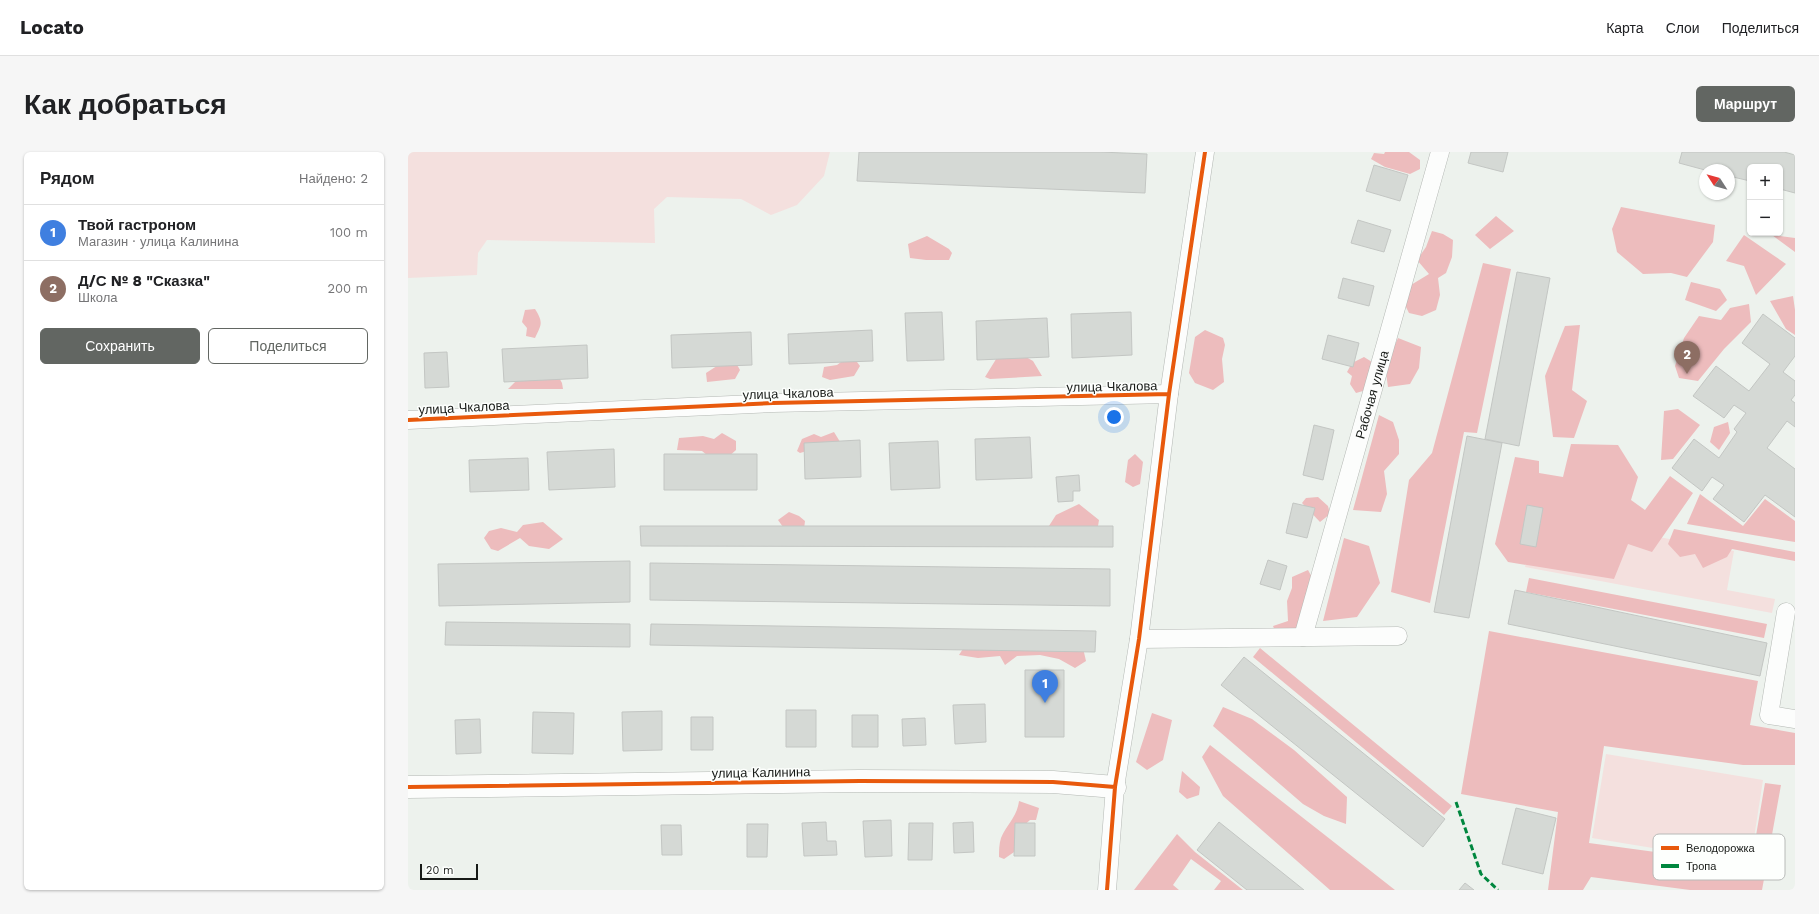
<!DOCTYPE html>
<html lang="ru">
<head>
<meta charset="utf-8">
<style>
	:root { --surface:#fff; --page:#f6f6f6; --text:#202124; --muted:#757577; --line:#e0e0e0; --accent:#626662 }
	body { margin:0; font-family:"Work Sans",sans-serif; background:var(--page); color:var(--text) }
	.controls { position:absolute; right:12px; top:12px; display:grid; overflow:hidden; border-radius:6px; box-shadow:0 1px 3px #0004 }
	.controls button { width:36px; height:36px; display:grid; place-items:center; padding:0; border:0; border-bottom:1px solid var(--line); background:var(--surface); color:var(--text); font:20px sans-serif }
	.compass { position:absolute; left:1291px; top:12px; width:36px; height:36px; border-radius:50%; background:var(--surface); box-shadow:0 1px 3px #0004; rotate:306deg }
	.scale { position:absolute; left:12px; bottom:10px; width:58px; box-sizing:border-box; padding-left:4px; border:2px solid #171a17; border-top:0; font-size:11px; line-height:14px; white-space:nowrap; color:#171a17; -webkit-text-stroke:3px #fdfffd; paint-order:stroke }
	.you { position:absolute; left:706px; top:265px; width:14px; height:14px; margin:-10px; border:3px solid #fff; border-radius:50%; background:#1a73e8; box-shadow:0 0 0 6px #1a73e833 }
	.badge { display:grid; place-items:center; width:26px; height:26px; border-radius:50%; background:var(--accent); color:#fff; font-size:13px; font-weight:700 }
	.pin { position:absolute; translate:-50% -33px; filter:drop-shadow(0 1px 2px #0008) }
	.pin::after { content:''; position:absolute; top:21px; width:14px; height:12px; background:inherit; clip-path:polygon(0 0,100% 0,50% 100%) }
	.list { margin:0; padding:0; list-style:none }
	h2 { display:flex; justify-content:space-between; align-items:center; height:52px; margin:0; padding:0 16px; font-size:17px }
	h2 small { font-size:13px; font-weight:400; color:var(--muted) }
	.list li { display:grid; grid-template-columns:26px 1fr auto; gap:12px; align-items:center; box-sizing:border-box; height:56px; padding:0 16px; border-top:1px solid var(--line) }
	.list b { display:block; font-size:15px; white-space:nowrap }
	.list p { margin:0; font-size:13px; white-space:nowrap; color:var(--muted) }
	.list em { font-size:13px; font-style:normal; color:var(--muted) }
	.actions { display:flex; gap:8px; padding:12px 16px }
	.actions a { flex:1; padding:9px 0; border:1px solid var(--accent); border-radius:6px; text-align:center; font-size:14px; color:var(--accent) }
	.actions .main { background:var(--accent); color:#fff }
	.map { position:relative; flex:none; width:1387px; height:738px; overflow:hidden; border-radius:6px }
	header { display:flex; align-items:center; gap:24px; box-sizing:border-box; height:56px; padding:0 20px; background:var(--surface); border-bottom:1px solid var(--line) }
	header strong { font-size:19px }
	nav { display:flex; gap:22px; margin-inline-start:auto; font-size:14px }
	.intro { display:flex; align-items:center; justify-content:space-between; box-sizing:border-box; height:96px; padding:0 24px }
	h1 { margin:0; font-size:28px }
	.button { padding:10px 18px; border-radius:6px; background:var(--accent); color:#fff; font-size:14px; font-weight:700 }
	main { display:flex; gap:24px; padding:0 24px }
	aside { flex:1; background:var(--surface); border-radius:6px; box-shadow:0 1px 3px #0004 }
	.map>svg:first-child { display:block }
	.green { fill:#f4e0de }
	.forest { fill:#edbcbd }
	.building { fill:#d5d9d5; stroke:#c3c6c3 }
	.lines { fill:none; stroke-linecap:round; stroke-linejoin:round }
	.minor-casing { stroke:#b4b8b4; stroke-width:19 }
	.tertiary-casing { stroke:#b4b8b4; stroke-width:23 }
	.minor { stroke:#fcfdfc; stroke-width:18 }
	.tertiary { stroke:#fcfdfc; stroke-width:22 }
	.quiet { stroke:#00873e; stroke-width:3; stroke-dasharray:6 3; stroke-linecap:butt }
	.cycleway-casing { stroke:#fdfffd; stroke-width:6 }
	.cycleway { stroke:#e8590c; stroke-width:4 }
	.labels { text-anchor:middle; stroke-width:3; stroke-linejoin:round; paint-order:stroke }
	.street-label { font-size:13px; fill:#171a17; stroke:#fdfffd }
	.key { fill:#fdfffd; stroke:#b8bab8; stroke-width:1 }
	.key-label { font-size:11px; fill:#171a17 }
</style>
</head>
<body>
<header>
<strong>Locato</strong>
<nav><a>Карта</a><a>Слои</a><a>Поделиться</a></nav>
</header>
<div class="intro"><h1>Как добраться</h1><a class="button">Маршрут</a></div>
<main>
<aside>
<h2>Рядом<small>Найдено: 2</small></h2>
<ul class="list">
<li><span class="badge" style="background:#3f7fe0">1</span><div><b>Твой гастроном</b><p>Магазин · улица Калинина</p></div><em>100 m</em></li>
<li><span class="badge" style="background:#8d6e63">2</span><div><b>Д/С № 8 &quot;Сказка&quot;</b><p>Школа</p></div><em>200 m</em></li>
</ul>
<div class="actions"><a class="main">Сохранить</a><a>Поделиться</a></div>
</aside>
<div class="map">
<svg width="1387" height="738" viewBox="0 0 1387 738">
	<rect width="100%" height="100%" fill="#edf2ed"/>
	<path class="green" d="M 0,0 L 422,0 L 416,24 L 389,53 L 363,63 L 333,47 L 259,45 L 246,57 L 247,91 L 79,88 L 70,101 L 69,123 L 0,126 Z
		M 1127,362 L 1326,399 L 1319,438 L 1367,447 L 1364,461 L 1117,415 Z
		M 1198,602 L 1355,628 L 1342,712 L 1184,686 Z"/>
	<path class="forest" d="M 977,0 L 1001,0 L 1012,8 L 1012,17 L 1002,22 L 977,15 L 963,7 L 966,1 L 976,2 Z
		M 1213,55 L 1307,73 L 1305,90 L 1279,125 L 1263,121 L 1235,122 L 1209,100 L 1204,77 Z
		M 1088,64 L 1106,79 L 1082,97 L 1067,83 Z
		M 1024,79 L 1035,82 L 1045,88 L 1044,105 L 1038,121 L 1030,126 L 1032,143 L 1028,158 L 1014,164 L 1001,161 L 996,151 L 998,136 L 1021,122 L 1009,108 L 1018,95 Z
		M 1336,83 L 1378,112 L 1348,143 L 1336,114 L 1318,109 Z
		M 1364,83 L 1387,86 L 1387,100 Z
		M 519,84 L 541,97 L 544,101 L 541,108 L 518,108 L 502,106 L 500,92 Z
		M 1075,111 L 1103,117 L 1069,281 L 1056,280 L 1022,451 L 983,440 L 1001,328 L 1024,301 Z
		M 1283,130 L 1312,137 L 1319,148 L 1308,159 L 1277,148 Z
		M 1385,144 L 1387,158 L 1387,183 L 1378,177 L 1362,149 Z
		M 1341,152 L 1343,170 L 1316,197 L 1290,229 L 1271,226 L 1267,214 L 1276,186 L 1291,164 L 1313,168 L 1322,156 Z
		M 127,157 C 136,171 133,173 127,186 L 118,184 L 119,176 L 114,170 L 117,158 Z
		M 1172,173 L 1164,238 L 1179,249 L 1166,286 L 1145,285 L 1137,224 L 1157,174 Z
		M 797,178 L 815,186 L 817,193 L 814,207 L 816,230 L 805,238 L 787,231 L 781,221 L 787,185 Z
		M 990,186 L 1013,195 L 1011,216 L 1002,232 L 980,235 L 977,214 Z
		M 611,201 L 625,209 L 634,224 L 582,227 L 577,225 L 590,204 Z
		M 441,204 L 446,206 L 452,214 L 446,224 L 422,228 L 414,225 L 416,215 L 429,213 Z
		M 956,205 L 964,210 L 962,237 L 948,241 L 942,232 L 944,224 L 939,220 L 944,211 Z
		M 328,211 L 332,218 L 327,227 L 299,230 L 298,221 L 312,212 Z
		M 149,222 L 154,231 L 155,237 L 100,237 L 112,225 Z
		M 1270,257 L 1292,273 L 1265,307 L 1253,308 L 1256,259 Z
		M 971,263 L 985,270 L 991,288 L 991,302 L 976,319 L 979,342 L 973,360 L 945,358 Z
		M 1320,270 L 1322,281 L 1311,298 L 1302,290 L 1306,275 Z
		M 426,280 L 434,293 L 402,298 L 392,301 L 389,299 L 394,287 L 406,282 L 413,285 Z
		M 314,281 L 328,289 L 328,298 L 319,306 L 305,308 L 294,299 L 269,298 L 271,286 L 295,284 L 306,287 Z
		M 1163,292 L 1210,293 L 1230,325 L 1223,348 L 1237,358 L 1262,324 L 1285,341 L 1244,400 L 1220,392 L 1206,427 L 1100,410 L 1087,392 L 1107,305 L 1131,309 L 1131,321 L 1155,325 Z
		M 727,302 L 735,310 L 732,332 L 725,335 L 717,330 L 720,308 Z
		M 1292,342 L 1335,374 L 1357,347 L 1387,369 L 1387,390 L 1279,372 Z
		M 910,345 L 920,354 L 922,362 L 912,370 L 894,351 L 898,346 Z
		M 671,352 L 691,368 L 689,380 L 639,377 L 648,363 Z
		M 381,360 L 391,364 L 397,369 L 396,377 L 375,375 L 370,368 Z
		M 135,370 L 155,387 L 141,397 L 121,394 L 112,386 L 90,399 L 83,397 L 76,386 L 81,379 L 93,376 L 109,380 L 115,373 Z
		M 1266,377 L 1387,400 L 1387,409 L 1324,397 L 1319,405 L 1295,416 L 1287,402 L 1272,405 L 1260,392 Z
		M 936,386 L 961,394 L 972,431 L 949,465 L 915,469 Z
		M 900,418 L 906,429 L 889,483 L 867,479 L 865,474 L 880,469 L 879,449 L 884,436 L 884,425 Z
		M 1121,426 L 1359,472 L 1356,486 L 1118,440 Z
		M 1081,479 L 1350,529 L 1342,573 L 1387,581 L 1387,613 L 1335,613 L 1196,594 L 1181,691 L 1343,713 L 1357,631 L 1373,633 L 1354,738 L 1282,738 L 1183,725 L 1175,738 L 1140,738 L 1150,660 L 1053,642 Z
		M 560,489 L 675,496 L 678,509 L 667,516 L 651,507 L 632,503 L 609,504 L 597,513 L 592,504 L 570,506 L 551,503 Z
		M 852,496 L 1044,654 L 1036,663 L 845,505 Z
		M 815,555 L 844,567 L 886,598 L 939,645 L 938,672 L 916,664 L 895,652 L 805,574 Z
		M 744,561 L 764,568 L 755,608 L 739,618 L 728,610 Z
		M 802,593 L 987,738 L 922,738 L 815,644 L 794,605 Z
		M 774,619 L 792,635 L 791,643 L 779,647 L 771,640 Z
		M 611,649 L 631,656 L 628,668 L 622,668 L 612,677 L 609,698 L 596,707 L 591,705 C 591,699 591,692 593,686 C 599,672 609,665 611,649 Z
		M 769,682 L 787,700 L 835,738 L 806,738 L 813,729 L 783,707 L 765,733 L 771,738 L 726,738 Z"/>
	<path class="building" d="M 451,0 L 692,0 L 739,2 L 737,41 L 449,29 Z
		M 1063,0 L 1100,0 L 1095,20 L 1060,11 Z
		M 1274,0 L 1376,0 L 1387,3 L 1387,41 L 1372,37 L 1372,15 L 1342,15 L 1342,29 L 1321,24 L 1321,18 L 1297,18 L 1271,11 Z
		M 966,13 L 1000,23 L 992,49 L 958,39 Z
		M 950,68 L 983,78 L 976,100 L 943,91 Z
		M 1109,120 L 1142,126 L 1111,294 L 1077,287 Z
		M 935,126 L 966,134 L 961,154 L 930,146 Z
		M 534,160 L 536,208 L 499,209 L 497,161 Z
		M 723,160 L 724,203 L 664,206 L 663,162 Z
		M 1355,162 L 1387,186 L 1387,204 L 1375,220 L 1387,229 L 1387,243 L 1383,248 L 1387,251 L 1387,275 L 1379,269 L 1359,296 L 1387,317 L 1387,365 L 1357,343 L 1336,370 L 1305,347 L 1316,333 L 1304,325 L 1294,339 L 1264,316 L 1286,287 L 1311,306 L 1329,280 L 1326,277 L 1338,261 L 1326,253 L 1316,266 L 1285,244 L 1308,214 L 1341,239 L 1362,212 L 1334,191 Z
		M 639,166 L 641,205 L 569,208 L 568,169 Z
		M 464,178 L 465,209 L 381,212 L 380,182 Z
		M 343,180 L 344,213 L 264,216 L 263,183 Z
		M 920,183 L 951,191 L 945,215 L 914,207 Z
		M 179,193 L 180,226 L 96,230 L 94,197 Z
		M 39,200 L 41,235 L 17,236 L 16,201 Z
		M 906,273 L 926,278 L 915,328 L 895,323 Z
		M 1059,284 L 1094,291 L 1061,466 L 1026,460 Z
		M 622,285 L 624,326 L 568,328 L 567,287 Z
		M 452,288 L 453,325 L 397,327 L 396,291 Z
		M 530,289 L 532,336 L 483,338 L 481,291 Z
		M 206,297 L 207,335 L 141,338 L 139,300 Z
		M 256,302 L 349,302 L 349,338 L 256,338 Z
		M 120,306 L 121,338 L 62,340 L 61,308 Z
		M 671,323 L 672,339 L 665,339 L 665,349 L 650,350 L 648,325 Z
		M 885,351 L 907,356 L 899,386 L 878,381 Z
		M 1119,353 L 1135,356 L 1128,395 L 1112,392 Z
		M 232,374 L 705,374 L 705,395 L 233,394 Z
		M 860,408 L 879,414 L 872,438 L 852,432 Z
		M 222,409 L 222,450 L 31,454 L 30,412 Z
		M 242,411 L 702,417 L 702,454 L 242,448 Z
		M 1107,438 L 1359,491 L 1352,524 L 1100,472 Z
		M 38,470 L 222,472 L 222,495 L 37,493 Z
		M 243,472 L 688,479 L 687,500 L 242,493 Z
		M 836,505 L 1037,667 L 1015,695 L 813,533 Z
		M 617,518 L 656,518 L 656,585 L 617,585 Z
		M 577,552 L 578,590 L 547,592 L 545,553 Z
		M 378,558 L 408,558 L 408,595 L 378,595 Z
		M 254,559 L 254,598 L 215,599 L 214,560 Z
		M 125,560 L 166,561 L 165,602 L 124,601 Z
		M 444,563 L 470,563 L 470,595 L 444,595 Z
		M 283,565 L 305,565 L 305,598 L 283,598 Z
		M 517,566 L 518,593 L 495,594 L 494,567 Z
		M 72,567 L 73,601 L 48,602 L 47,568 Z
		M 1108,656 L 1148,666 L 1135,722 L 1094,712 Z
		M 483,668 L 484,704 L 457,705 L 455,669 Z
		M 418,670 L 419,689 L 428,689 L 429,703 L 396,704 L 394,671 Z
		M 565,670 L 566,700 L 546,701 L 545,671 Z
		M 811,670 L 896,738 L 839,738 L 789,698 Z
		M 501,671 L 525,671 L 524,708 L 500,708 Z
		M 607,671 L 627,671 L 627,704 L 606,704 Z
		M 339,672 L 360,672 L 359,705 L 339,705 Z
		M 253,673 L 273,673 L 274,703 L 254,703 Z
		M 1057,731 L 1066,738 L 1051,738 Z"/>
	<g class="lines">
		<g class="minor-casing">
			<g id="minor">
				<path d="M 0,268 L 365,251 L 761,242"/>
				<path d="M 1378,460 L 1361,563 L 1387,567"/>
				<path id="s1" d="M 895,485 L 1032,0"/>
				<path d="M 731,487 L 990,484"/>
				<path d="M 699,738 L 707,635 L 731,487 L 761,242 L 797,0"/>
			</g>
		</g>
		<g class="tertiary-casing">
			<path id="tertiary" d="M 0,635 L 452,629 L 645,630 L 707,635"/>
		</g>
		<use href="#minor" class="minor"/>
		<use href="#tertiary" class="tertiary"/>
		<path class="quiet" d="M 1048,650 L 1073,722 L 1090,738"/>
		<g class="cycleway-casing">
			<path id="cycleway" d="M 0,268 L 365,251 L 761,242
				M 0,635 L 452,629 L 645,630 L 707,635
				M 699,738 L 707,635 L 731,487 L 761,242 L 797,0"/>
		</g>
		<use href="#cycleway" class="cycleway"/>
	</g>
	<g class="labels">
		<g class="street-label">
			<text transform="translate(704 234) rotate(-1)" y="5">улица Чкалова</text>
			<text transform="translate(380 241) rotate(-2)" y="5">улица Чкалова</text>
			<text dy="5" stroke="none"><textPath href="#s1" startOffset="252">Рабочая улица</textPath></text>
			<text transform="translate(56 255) rotate(-3)" y="5">улица Чкалова</text>
			<text transform="translate(353 620) rotate(-1)" y="5">улица Калинина</text>
		</g>
	</g>
	<rect x="1245" y="682" width="132" height="46" rx="6" class="key"/>
	<rect x="1253" y="694" width="18" height="4" fill="#e8590c"/>
	<rect x="1253" y="712" width="18" height="4" fill="#00873e"/>
	<g class="key-label">
		<text x="1278" y="700">Велодорожка</text>
		<text x="1278" y="718">Тропа</text>
	</g>
</svg>
<div class="controls">
<button>+</button>
<button>−</button>
</div>
<svg class="compass" viewBox="-18 -18 36 36"><path d="M0-13l5 13h-10z" fill="#e53935"/><path d="M0 13l5-13h-10z" fill="#757577"/></svg>
<div class="scale">20 m</div>
<div class="you"></div>
<div class="pin badge" style="left:637px;top:551px;background:#3f7fe0">1</div>
<div class="pin badge" style="left:1279px;top:222px;background:#8d6e63">2</div>
</div>
</main>
</body>
</html>
